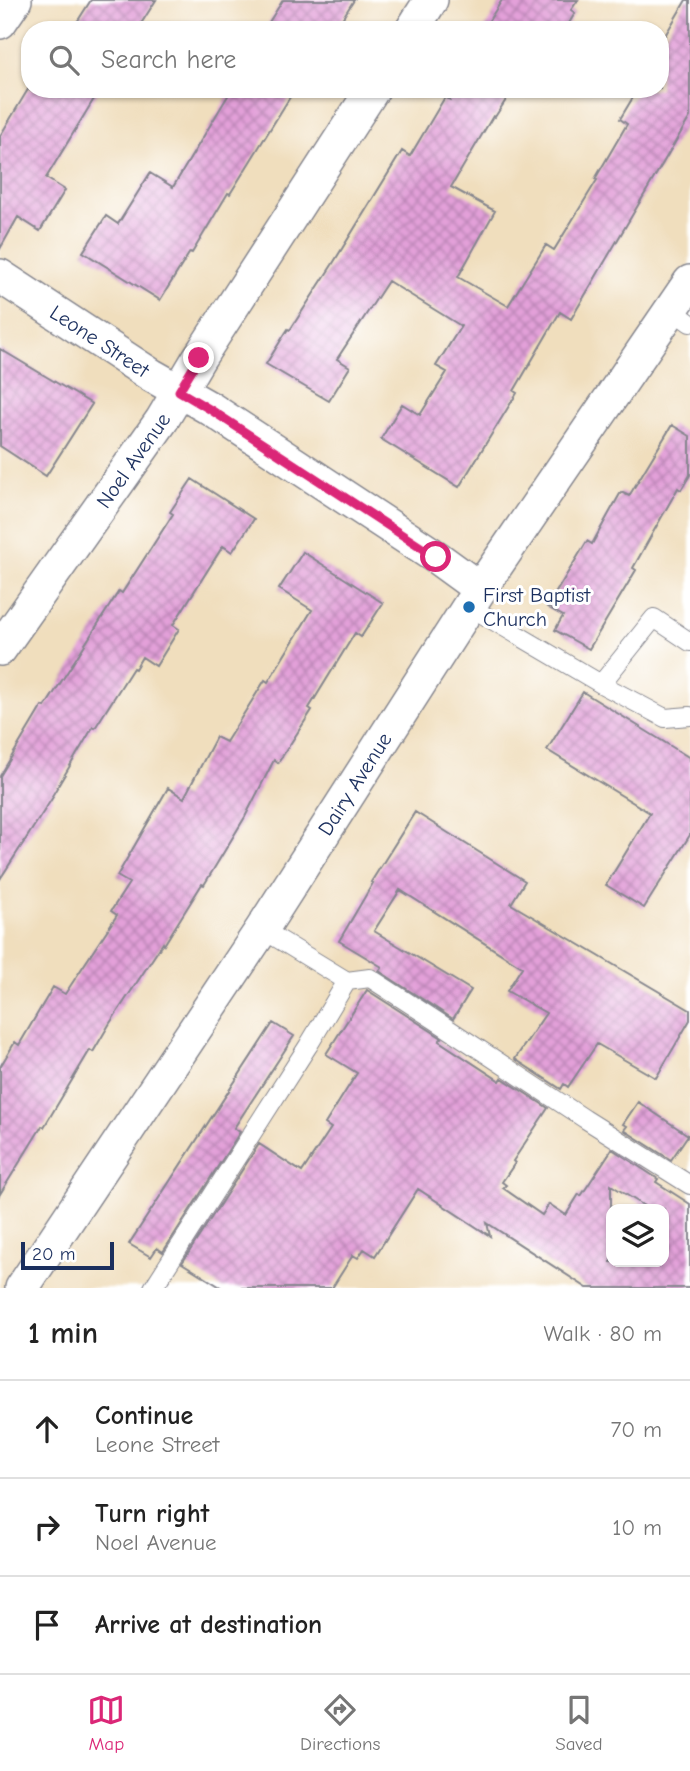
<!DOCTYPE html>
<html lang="en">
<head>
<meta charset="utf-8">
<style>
	:root { --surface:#fff; --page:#f2f2f2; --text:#222; --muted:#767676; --line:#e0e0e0; --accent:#db2777 }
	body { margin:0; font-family:"Comic Neue",sans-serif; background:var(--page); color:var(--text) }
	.controls { position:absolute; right:21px; bottom:21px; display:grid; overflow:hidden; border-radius:14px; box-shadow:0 2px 5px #0004 }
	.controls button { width:63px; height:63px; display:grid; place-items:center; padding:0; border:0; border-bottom:2px solid var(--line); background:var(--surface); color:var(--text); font:35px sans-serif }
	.scale { position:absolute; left:21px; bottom:18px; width:93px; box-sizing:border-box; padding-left:7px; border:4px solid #1b2f5e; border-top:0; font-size:19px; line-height:24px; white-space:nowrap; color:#1b2f5e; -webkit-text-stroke:5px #fff; paint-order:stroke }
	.stop { position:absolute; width:21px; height:21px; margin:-16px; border:5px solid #db2777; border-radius:50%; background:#fff }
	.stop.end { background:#db2777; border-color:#fff; box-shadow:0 2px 7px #0008 }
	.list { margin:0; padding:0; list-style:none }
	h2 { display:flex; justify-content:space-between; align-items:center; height:91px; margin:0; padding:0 28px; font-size:30px }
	h2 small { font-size:23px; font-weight:400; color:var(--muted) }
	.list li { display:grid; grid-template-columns:46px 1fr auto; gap:21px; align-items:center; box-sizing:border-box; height:98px; padding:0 28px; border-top:2px solid var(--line) }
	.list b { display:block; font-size:26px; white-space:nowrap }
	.list p { margin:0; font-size:23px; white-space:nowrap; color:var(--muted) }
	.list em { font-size:23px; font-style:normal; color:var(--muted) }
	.icon { flex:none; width:38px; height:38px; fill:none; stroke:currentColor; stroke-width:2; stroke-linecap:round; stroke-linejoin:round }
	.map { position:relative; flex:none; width:690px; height:1288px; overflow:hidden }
	.search { position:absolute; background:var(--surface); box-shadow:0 2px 5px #0004; left:21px; right:21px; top:21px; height:77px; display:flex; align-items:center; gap:18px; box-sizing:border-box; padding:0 24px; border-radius:28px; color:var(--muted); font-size:26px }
	.sheet { height:385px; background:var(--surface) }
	nav { display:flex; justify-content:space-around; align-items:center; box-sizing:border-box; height:98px; border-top:2px solid var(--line); background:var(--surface); font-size:19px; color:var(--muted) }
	nav a { display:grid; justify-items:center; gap:4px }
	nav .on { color:var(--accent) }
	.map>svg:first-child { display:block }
	.building { fill:url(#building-cross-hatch); fill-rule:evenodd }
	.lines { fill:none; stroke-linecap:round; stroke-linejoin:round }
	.service-casing { stroke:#86868e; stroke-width:20 }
	.minor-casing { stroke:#86868e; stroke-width:36 }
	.service { stroke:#fff; stroke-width:18 }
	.minor { stroke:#fff; stroke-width:33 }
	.route { stroke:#db2777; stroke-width:9 }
	.poi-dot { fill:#1f6fb2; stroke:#fff; stroke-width:2.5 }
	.labels { text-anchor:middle; stroke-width:6; stroke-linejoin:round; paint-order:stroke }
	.street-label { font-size:21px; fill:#1b2f5e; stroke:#fff }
	.poi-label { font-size:21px; fill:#1b2f5e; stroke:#fff; text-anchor:start }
</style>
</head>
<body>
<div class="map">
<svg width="690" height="1288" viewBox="0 0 690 1288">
	<defs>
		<pattern id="building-cross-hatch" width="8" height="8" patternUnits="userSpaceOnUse" patternTransform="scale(1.75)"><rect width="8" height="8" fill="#e3a0d9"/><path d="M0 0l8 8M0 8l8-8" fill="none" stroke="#b783b3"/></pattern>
	</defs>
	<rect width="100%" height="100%" fill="#fff"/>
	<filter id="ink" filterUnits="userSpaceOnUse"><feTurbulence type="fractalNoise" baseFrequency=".0143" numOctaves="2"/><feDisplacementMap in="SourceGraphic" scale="14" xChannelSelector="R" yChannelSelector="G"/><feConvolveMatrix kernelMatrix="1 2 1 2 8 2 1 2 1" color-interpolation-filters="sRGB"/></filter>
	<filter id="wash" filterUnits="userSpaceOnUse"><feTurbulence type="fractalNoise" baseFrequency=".00686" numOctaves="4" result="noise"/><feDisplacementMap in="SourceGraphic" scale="28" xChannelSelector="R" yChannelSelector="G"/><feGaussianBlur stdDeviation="1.57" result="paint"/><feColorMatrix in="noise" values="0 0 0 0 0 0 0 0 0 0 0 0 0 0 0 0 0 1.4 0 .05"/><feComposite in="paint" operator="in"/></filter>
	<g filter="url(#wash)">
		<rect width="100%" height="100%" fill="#f0debd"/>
		<g id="blocks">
			<path class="building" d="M 91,0 L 156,0 L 137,30 L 72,30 Z
				M 283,0 L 354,0 L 335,30 L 264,30 Z
				M 502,0 L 578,0 L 571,10 L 575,13 L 565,30 L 483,30 Z
				M 686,0 L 690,0 L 690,117 L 571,319 L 560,312 L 514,391 L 517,393 L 459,487 L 381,439 L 402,404 L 420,415 L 447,372 L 436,366 L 461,326 L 388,281 L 337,359 L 350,367 L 329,401 L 266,364 L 288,329 L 290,330 L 332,265 L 402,151 L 410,156 L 445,97 L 450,100 L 455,92 L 450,89 L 513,89 L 495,117 L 493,116 L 451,187 L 495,211 L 458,277 L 508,306 L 546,245 L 554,250 L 597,180 L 595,179 L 627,124 L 620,119 L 638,89 L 660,89 L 660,44 Z
				M 30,86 L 30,91 L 31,89 L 100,89 L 46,178 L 65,190 L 40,231 L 18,217 L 0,249 L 0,136 Z
				M 232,89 L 295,89 L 230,194 L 228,193 L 192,253 L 190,252 L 160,300 L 83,252 L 106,216 L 118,224 L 150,173 L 173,187 Z
				M 0,349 L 92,404 L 46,476 L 0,446 Z
				M 672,425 L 690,436 L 690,475 L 681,490 L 678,488 L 633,568 L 636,570 L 589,649 L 555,630 L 563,616 L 547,607 L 587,541 L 592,544 L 621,492 L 629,496 Z
				M 192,479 L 254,519 L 232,552 L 223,546 L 173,625 L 179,629 L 156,666 L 142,657 L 135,669 L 133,668 L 95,728 L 93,727 L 52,796 L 53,797 L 0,879 L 0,776 L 42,706 L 45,707 L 119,591 L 122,593 L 173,514 L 170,512 Z
				M 303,552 L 383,603 L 361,637 L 355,633 L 309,708 L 312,710 L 278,763 L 274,760 L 245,817 L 204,885 L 202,884 L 164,945 L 163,943 L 110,1023 L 93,1052 L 90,1050 L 44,1127 L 42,1126 L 0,1194 L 0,1067 L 15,1042 L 19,1045 L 53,987 L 65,994 L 117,915 L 111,911 L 129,883 L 117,876 L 168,788 L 184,798 L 216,737 L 226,742 L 265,680 L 268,682 L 312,610 L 279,589 Z
				M 583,692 L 690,758 L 690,835 L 644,908 L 606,885 L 650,813 L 547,750 Z
				M 415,812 L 525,881 L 511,904 L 690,1010 L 690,1020 L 656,1078 L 597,1044 L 568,1087 L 564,1084 L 561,1089 L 515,1059 L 546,1013 L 507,991 L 522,967 L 400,890 L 374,931 L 471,990 L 453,1019 L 379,971 L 382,967 L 339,941 L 373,883 L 371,882 Z
				M 367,990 L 442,1038 L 439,1041 L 500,1081 L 502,1078 L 548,1108 L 513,1161 L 515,1163 L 502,1182 L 506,1185 L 503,1188 L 542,1215 L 549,1204 L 566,1215 L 579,1194 L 581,1196 L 612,1149 L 658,1179 L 656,1182 L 690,1204 L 690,1288 L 587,1288 L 487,1223 L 490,1236 L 418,1189 L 375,1256 L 364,1249 L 358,1258 L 353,1255 L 332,1288 L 222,1288 L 182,1263 L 259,1144 L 302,1172 L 331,1128 L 325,1124 L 357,1073 L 326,1054 ZM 611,1185 L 649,1209 L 664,1209 L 664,1262 L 611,1262 Z
				M 273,1023 L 294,1036 L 234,1128 L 240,1132 L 163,1252 L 157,1248 L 151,1257 L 129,1244 Z
				M 638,1102 L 688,1135 L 671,1160 L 624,1130 L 627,1126 L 623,1124 Z"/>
		</g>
	</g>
	<g filter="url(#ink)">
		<use href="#blocks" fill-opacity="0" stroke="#86868e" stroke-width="2"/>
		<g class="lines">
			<g class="service-casing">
				<path id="service" d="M 672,310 L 690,323
					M 470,607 L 601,684 L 665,718 L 690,716
					M 601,684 L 654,618 L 690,642
					M 262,929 L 347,981 L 370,978 L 435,1020 L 585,1119 L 690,1185
					M 153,1288 L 308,1046 L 347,981"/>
			</g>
			<g class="minor-casing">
				<g id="minor">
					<path d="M 0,22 L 15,0"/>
					<path d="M 412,30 L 431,0"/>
					<path id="s1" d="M 0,276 L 151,375 L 211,409 L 436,557 L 480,589"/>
					<path id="s2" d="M 0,649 L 162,420 L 199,358 L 373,89"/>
					<path id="s3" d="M 22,1288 L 262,929 L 480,589 L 690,282"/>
				</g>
			</g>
			<use href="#service" class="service"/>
			<use href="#minor" class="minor"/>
		</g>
	</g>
	<g class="lines" filter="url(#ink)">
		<path class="route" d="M 199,358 L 179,391 L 211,410 L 436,557"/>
	</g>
	<circle class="poi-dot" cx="469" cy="607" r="7"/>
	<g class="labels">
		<g class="street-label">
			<text dy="7" stroke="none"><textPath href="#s1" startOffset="119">Leone Street</textPath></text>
			<text dy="7" stroke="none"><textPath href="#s2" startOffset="231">Noel Avenue</textPath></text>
			<text dy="7" stroke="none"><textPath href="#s3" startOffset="604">Dairy Avenue</textPath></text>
		</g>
		<g class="poi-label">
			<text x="483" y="602">First Baptist<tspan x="483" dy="24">Church</tspan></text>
		</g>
	</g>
</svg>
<div class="controls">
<button><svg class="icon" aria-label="layers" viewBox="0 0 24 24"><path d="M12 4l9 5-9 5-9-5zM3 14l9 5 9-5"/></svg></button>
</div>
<div class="scale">20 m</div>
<div class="stop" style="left:436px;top:557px"></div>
<div class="stop end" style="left:199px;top:358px"></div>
<div class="search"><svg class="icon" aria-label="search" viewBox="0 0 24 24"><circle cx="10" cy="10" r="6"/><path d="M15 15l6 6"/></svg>Search here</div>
</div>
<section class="sheet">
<h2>1 min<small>Walk · 80 m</small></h2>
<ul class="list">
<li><svg class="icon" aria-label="ahead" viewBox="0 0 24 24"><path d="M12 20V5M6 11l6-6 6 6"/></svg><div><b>Continue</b><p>Leone Street</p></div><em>70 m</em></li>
<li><svg class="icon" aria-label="right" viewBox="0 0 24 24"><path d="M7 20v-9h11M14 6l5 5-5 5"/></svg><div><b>Turn right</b><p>Noel Avenue</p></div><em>10 m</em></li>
<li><svg class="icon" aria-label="arrive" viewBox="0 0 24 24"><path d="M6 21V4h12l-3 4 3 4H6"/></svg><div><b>Arrive at destination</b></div></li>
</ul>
</section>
<nav>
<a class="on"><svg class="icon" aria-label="map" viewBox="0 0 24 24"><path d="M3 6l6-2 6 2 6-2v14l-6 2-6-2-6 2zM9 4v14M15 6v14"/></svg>Map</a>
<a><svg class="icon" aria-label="directions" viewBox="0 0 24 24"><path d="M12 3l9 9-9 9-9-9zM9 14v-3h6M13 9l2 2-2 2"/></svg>Directions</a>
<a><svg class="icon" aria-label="saved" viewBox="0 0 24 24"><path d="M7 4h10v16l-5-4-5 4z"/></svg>Saved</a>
</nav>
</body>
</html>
